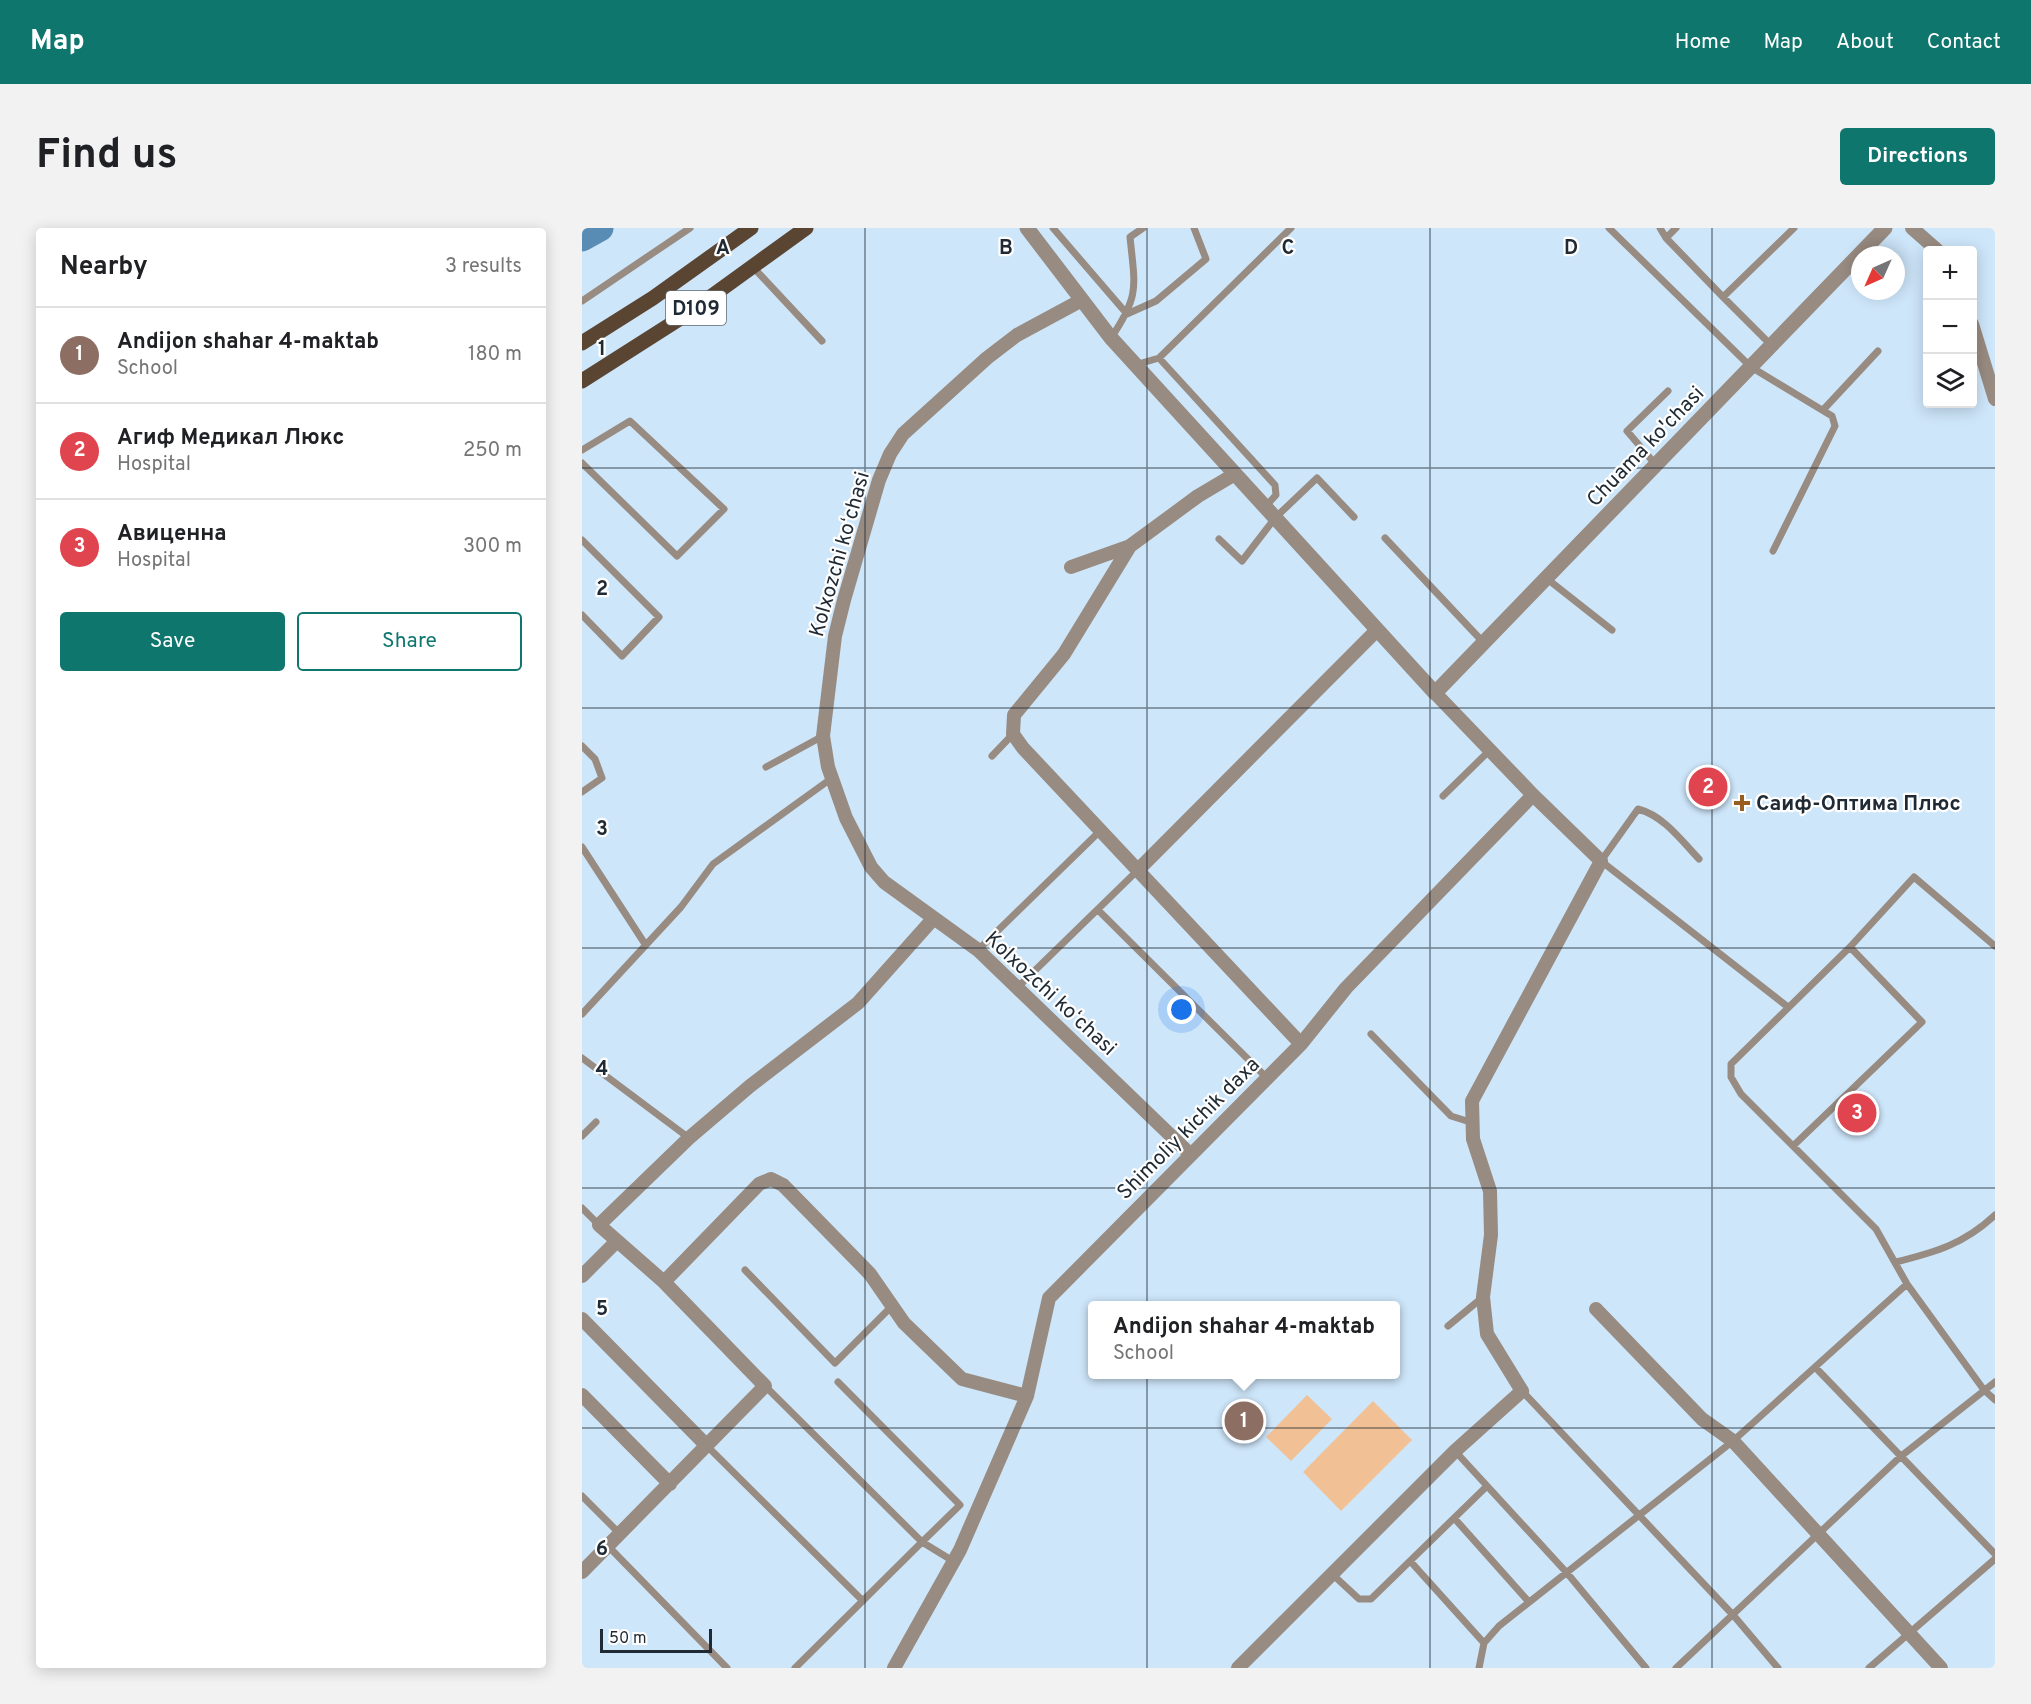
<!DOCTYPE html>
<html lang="en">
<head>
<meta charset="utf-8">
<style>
	:root { --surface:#fff; --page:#f2f2f2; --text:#202124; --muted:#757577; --line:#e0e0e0; --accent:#0f766e }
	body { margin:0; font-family:Overpass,sans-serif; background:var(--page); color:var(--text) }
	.controls { position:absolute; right:18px; top:18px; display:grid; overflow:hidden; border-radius:6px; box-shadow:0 3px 15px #0003 }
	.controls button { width:54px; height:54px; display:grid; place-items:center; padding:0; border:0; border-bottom:2px solid var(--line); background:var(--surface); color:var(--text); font:30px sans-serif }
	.compass { position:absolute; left:1269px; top:18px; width:54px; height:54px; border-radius:50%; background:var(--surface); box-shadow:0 3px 15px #0003; rotate:225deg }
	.scale { position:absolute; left:18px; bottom:15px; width:112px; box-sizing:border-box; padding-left:6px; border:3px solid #1f2a34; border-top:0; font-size:16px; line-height:21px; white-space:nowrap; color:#1f2a34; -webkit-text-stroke:4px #fff; paint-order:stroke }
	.you { position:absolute; left:600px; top:782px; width:21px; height:21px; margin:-15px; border:4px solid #fff; border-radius:50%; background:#1a73e8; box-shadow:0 0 0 9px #1a73e833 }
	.badge { display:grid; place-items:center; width:39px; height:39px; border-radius:50%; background:var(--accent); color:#fff; font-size:20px; font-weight:700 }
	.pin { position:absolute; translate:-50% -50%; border:3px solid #fff; box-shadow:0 2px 6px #0006 }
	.popup { position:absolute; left:506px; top:1073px; width:312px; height:78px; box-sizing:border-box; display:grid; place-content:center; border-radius:6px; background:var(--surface); filter:drop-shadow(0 2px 4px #0005); font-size:20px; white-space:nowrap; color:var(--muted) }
	.popup b { font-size:22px; color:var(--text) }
	.popup::after { content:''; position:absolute; left:50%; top:100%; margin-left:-12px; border:12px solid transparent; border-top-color:var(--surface) }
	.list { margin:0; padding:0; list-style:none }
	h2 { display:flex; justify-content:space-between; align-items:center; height:78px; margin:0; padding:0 24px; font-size:26px }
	h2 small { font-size:20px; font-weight:400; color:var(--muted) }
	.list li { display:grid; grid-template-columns:39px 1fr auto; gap:18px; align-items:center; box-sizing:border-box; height:96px; padding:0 24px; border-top:2px solid var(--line) }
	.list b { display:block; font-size:22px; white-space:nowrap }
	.list p { margin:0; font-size:20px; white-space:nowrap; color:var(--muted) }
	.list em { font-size:20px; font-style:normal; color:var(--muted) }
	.actions { display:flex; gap:12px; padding:18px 24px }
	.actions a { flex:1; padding:14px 0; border:2px solid var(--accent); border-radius:6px; text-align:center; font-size:21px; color:var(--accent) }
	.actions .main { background:var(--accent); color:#fff }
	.icon { flex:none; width:33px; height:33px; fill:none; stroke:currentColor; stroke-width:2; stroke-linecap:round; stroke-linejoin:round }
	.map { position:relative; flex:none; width:1413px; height:1440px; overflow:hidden; border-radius:6px }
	header { display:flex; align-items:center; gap:36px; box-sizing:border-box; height:84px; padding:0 30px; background:var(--accent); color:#fff }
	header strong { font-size:28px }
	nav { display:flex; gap:33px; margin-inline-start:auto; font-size:21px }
	.intro { display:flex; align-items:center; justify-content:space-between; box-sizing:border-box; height:144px; padding:0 36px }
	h1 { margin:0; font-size:42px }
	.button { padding:15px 27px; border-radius:6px; background:var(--accent); color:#fff; font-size:21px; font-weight:700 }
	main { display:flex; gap:36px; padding:0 36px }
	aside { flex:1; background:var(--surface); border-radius:6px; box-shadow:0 3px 15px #0003 }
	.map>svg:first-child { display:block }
	.green { fill:#f1c095 }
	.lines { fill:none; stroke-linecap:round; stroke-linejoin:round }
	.river { stroke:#598cb5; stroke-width:27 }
	.service { stroke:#988b81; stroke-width:7 }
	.minor { stroke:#988b81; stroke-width:14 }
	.tertiary { stroke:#988b81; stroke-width:15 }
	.primary { stroke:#5a4533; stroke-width:15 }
	.grid { fill:none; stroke:#1f2a34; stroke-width:1.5; stroke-opacity:0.55 }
	.poi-dot { fill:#995e1f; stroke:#fff; stroke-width:2 }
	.labels { text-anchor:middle; stroke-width:4.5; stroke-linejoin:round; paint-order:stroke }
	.shield { fill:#fff; stroke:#626a71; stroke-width:1.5 }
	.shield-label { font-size:20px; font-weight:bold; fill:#1f2a34 }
	.street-label { font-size:21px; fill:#1f2a34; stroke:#fff }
	.poi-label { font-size:21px; font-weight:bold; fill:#1f2a34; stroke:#fff; text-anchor:start }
	.grid-label { font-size:20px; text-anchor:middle; font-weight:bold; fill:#1f2a34; stroke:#fff; stroke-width:4.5; stroke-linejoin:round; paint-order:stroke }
</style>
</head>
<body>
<header>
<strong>Map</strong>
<nav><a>Home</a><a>Map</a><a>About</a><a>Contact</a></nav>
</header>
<div class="intro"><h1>Find us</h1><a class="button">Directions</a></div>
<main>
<aside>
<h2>Nearby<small>3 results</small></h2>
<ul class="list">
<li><span class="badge" style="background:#8d6e63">1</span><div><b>Andijon shahar 4-maktab</b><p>School</p></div><em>180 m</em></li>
<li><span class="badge" style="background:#e0444e">2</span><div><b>Агиф Медикал Люкс</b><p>Hospital</p></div><em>250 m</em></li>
<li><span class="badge" style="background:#e0444e">3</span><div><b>Авиценна</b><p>Hospital</p></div><em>300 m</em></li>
</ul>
<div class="actions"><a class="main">Save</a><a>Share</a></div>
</aside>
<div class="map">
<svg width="1413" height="1440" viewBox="0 0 1413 1440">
	<rect width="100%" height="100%" fill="#cee6fa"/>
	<path class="green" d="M 725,1167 L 750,1191 L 709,1233 L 684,1209 Z
		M 791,1173 L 830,1212 L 759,1283 L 721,1244 Z"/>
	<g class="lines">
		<path class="river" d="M 0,10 L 18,0"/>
		<path class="service" d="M 471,0 L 545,86 L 574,73 L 624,31 L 612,0
			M 1027,0 L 1169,139 L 1250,188 L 1253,198 L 1191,323
			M 1078,0 L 1084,10 L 1141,69
			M 1084,10 L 1094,0
			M 171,39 L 240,113
			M 0,73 L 108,0
			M 529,110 C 558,67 553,59 548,9 L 561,0
			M 1190,118 L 1141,69 L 1212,0
			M 577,130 L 709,0
			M 553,137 L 577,130 L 693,257 L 694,267 L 683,279
			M 1241,182 L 1296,123
			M 0,222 L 48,193 L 142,281 L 95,328 L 0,235
			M 1074,237 L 1045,203 L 1086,163
			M 803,310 L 901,414
			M 637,311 L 660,333 L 693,290 L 735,250 L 772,289
			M 0,312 L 77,389 L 40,428 L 0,387
			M 964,350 L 1030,402
			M 0,518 L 13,531 L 20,550 L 0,564
			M 410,528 L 431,506
			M 184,539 L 241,508
			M 861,568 L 908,522
			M 0,619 L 63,716
			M 1117,631 C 1099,612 1082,588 1056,581 L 1019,633 L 1206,779
			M 516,682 L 685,850
			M 1413,718 L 1332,649 L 1268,719 L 1149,836 L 1149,849 L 1159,866 L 1294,1001 L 1325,1056 L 1402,1162 L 1413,1172
			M 396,722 L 518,603
			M 436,759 L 556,642
			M 0,786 L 99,679 L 131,636 L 250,550
			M 789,806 L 869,888 L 888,894
			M 0,830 L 107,910
			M 0,908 L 14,894
			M 1211,918 L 1340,794 L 1268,719
			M 0,980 L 17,997
			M 1314,1034 C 1354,1024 1382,1016 1413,987
			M 163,1042 L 253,1135 L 310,1078
			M 866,1098 L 901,1069
			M 1233,1139 L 1413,1326
			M 183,1158 L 340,1314 L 378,1277 L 256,1154
			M 940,1163 L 1152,1388 L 1196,1440
			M 125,1218 L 281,1373
			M 873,1223 L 985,1345 L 1064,1440
			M 0,1268 L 38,1306
			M 873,1291 L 947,1374
			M 26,1318 L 145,1440
			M 829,1334 L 902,1415
			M 749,1345 L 777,1371 L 789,1371 L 905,1258
			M 213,1440 L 340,1314 L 371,1333
			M 897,1440 L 902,1415 L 917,1398 L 1151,1213 L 1325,1056
			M 1094,1440 L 1318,1229 L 1413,1154
			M 1287,1440 L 1413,1331"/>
		<path class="minor" d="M 1330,0 L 1355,22
			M 498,73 L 435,107 L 405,130 L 321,206 L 308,226 L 297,252 L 262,372 L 253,408 L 241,508 L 246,539 L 264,590 L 289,639 L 302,654 L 396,722 L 609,927
			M 1390,96 L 1413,171
			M 653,246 L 616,268 L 548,318 L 482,426 L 432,487 L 431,506 L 441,520 L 719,816
			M 489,339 L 548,318
			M 556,642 L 795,402
			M 0,1048 L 35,1013
			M 82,1054 L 177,956 L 189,951 L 201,957 L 288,1046 L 322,1095 L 380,1151 L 445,1168
			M 1014,1081 L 1120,1191 L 1151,1213 L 1359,1440
			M 0,1091 L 125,1218
			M 0,1167 L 88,1256
			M 0,1344 L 183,1158 L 82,1054 L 17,997 L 107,910 L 168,858 L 276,775 L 351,691
			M 312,1440 L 378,1322 L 445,1168 L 467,1070 L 719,816 L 764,760 L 951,567 L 853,465
			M 656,1440 L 873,1223 L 940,1163 L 905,1106 L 901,1069 L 909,1007 L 908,963 L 891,911 L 890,873 L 1019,633 L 951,567"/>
		<path class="tertiary" d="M 445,0 L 529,110 L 853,465 L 1303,0"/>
		<path class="primary" d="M 0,115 L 71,70 L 169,0
			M 0,153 L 105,86 L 224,0"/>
	</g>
	<path class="grid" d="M 283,0 L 283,1440M 565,0 L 565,1440M 848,0 L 848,1440M 1130,0 L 1130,1440M 0,240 L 1413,240M 0,480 L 1413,480M 0,720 L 1413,720M 0,960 L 1413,960M 0,1200 L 1413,1200"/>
	<path class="poi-dot" d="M1157 566h6v6h6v6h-6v6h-6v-6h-6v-6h6z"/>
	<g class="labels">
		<rect class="shield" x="84" y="63" width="60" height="34" rx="4.5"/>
		<g class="shield-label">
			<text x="114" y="87">D109</text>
		</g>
		<g class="street-label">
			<text transform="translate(1063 218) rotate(-46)" y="7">Chuama ko'chasi</text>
			<text transform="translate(257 326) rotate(-74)" y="7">Kolxozchi koʻchasi</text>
			<text transform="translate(469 765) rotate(43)" y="7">Kolxozchi koʻchasi</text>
			<text transform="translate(606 900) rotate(-45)" y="7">Shimoliy kichik daxa</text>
		</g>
		<g class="poi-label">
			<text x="1174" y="582">Саиф-Оптима Плюс</text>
		</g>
	</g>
	<g class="grid-label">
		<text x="141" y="26">A</text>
		<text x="424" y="26">B</text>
		<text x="706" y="26">C</text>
		<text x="989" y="26">D</text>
		<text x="20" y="127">1</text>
		<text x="20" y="367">2</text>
		<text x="20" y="607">3</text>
		<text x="20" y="847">4</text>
		<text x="20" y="1087">5</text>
		<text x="20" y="1327">6</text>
	</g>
</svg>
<div class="controls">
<button>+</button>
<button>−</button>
<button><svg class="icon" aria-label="layers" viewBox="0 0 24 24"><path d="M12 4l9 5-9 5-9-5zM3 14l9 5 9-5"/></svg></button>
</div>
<svg class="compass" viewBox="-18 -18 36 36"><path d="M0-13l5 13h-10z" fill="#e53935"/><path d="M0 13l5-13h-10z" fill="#757577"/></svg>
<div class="scale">50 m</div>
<div class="you"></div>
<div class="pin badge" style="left:662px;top:1193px;background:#8d6e63">1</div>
<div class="popup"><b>Andijon shahar 4-maktab</b>School</div>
<div class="pin badge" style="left:1126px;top:559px;background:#e0444e">2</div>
<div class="pin badge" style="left:1275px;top:885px;background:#e0444e">3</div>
</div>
</main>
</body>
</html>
